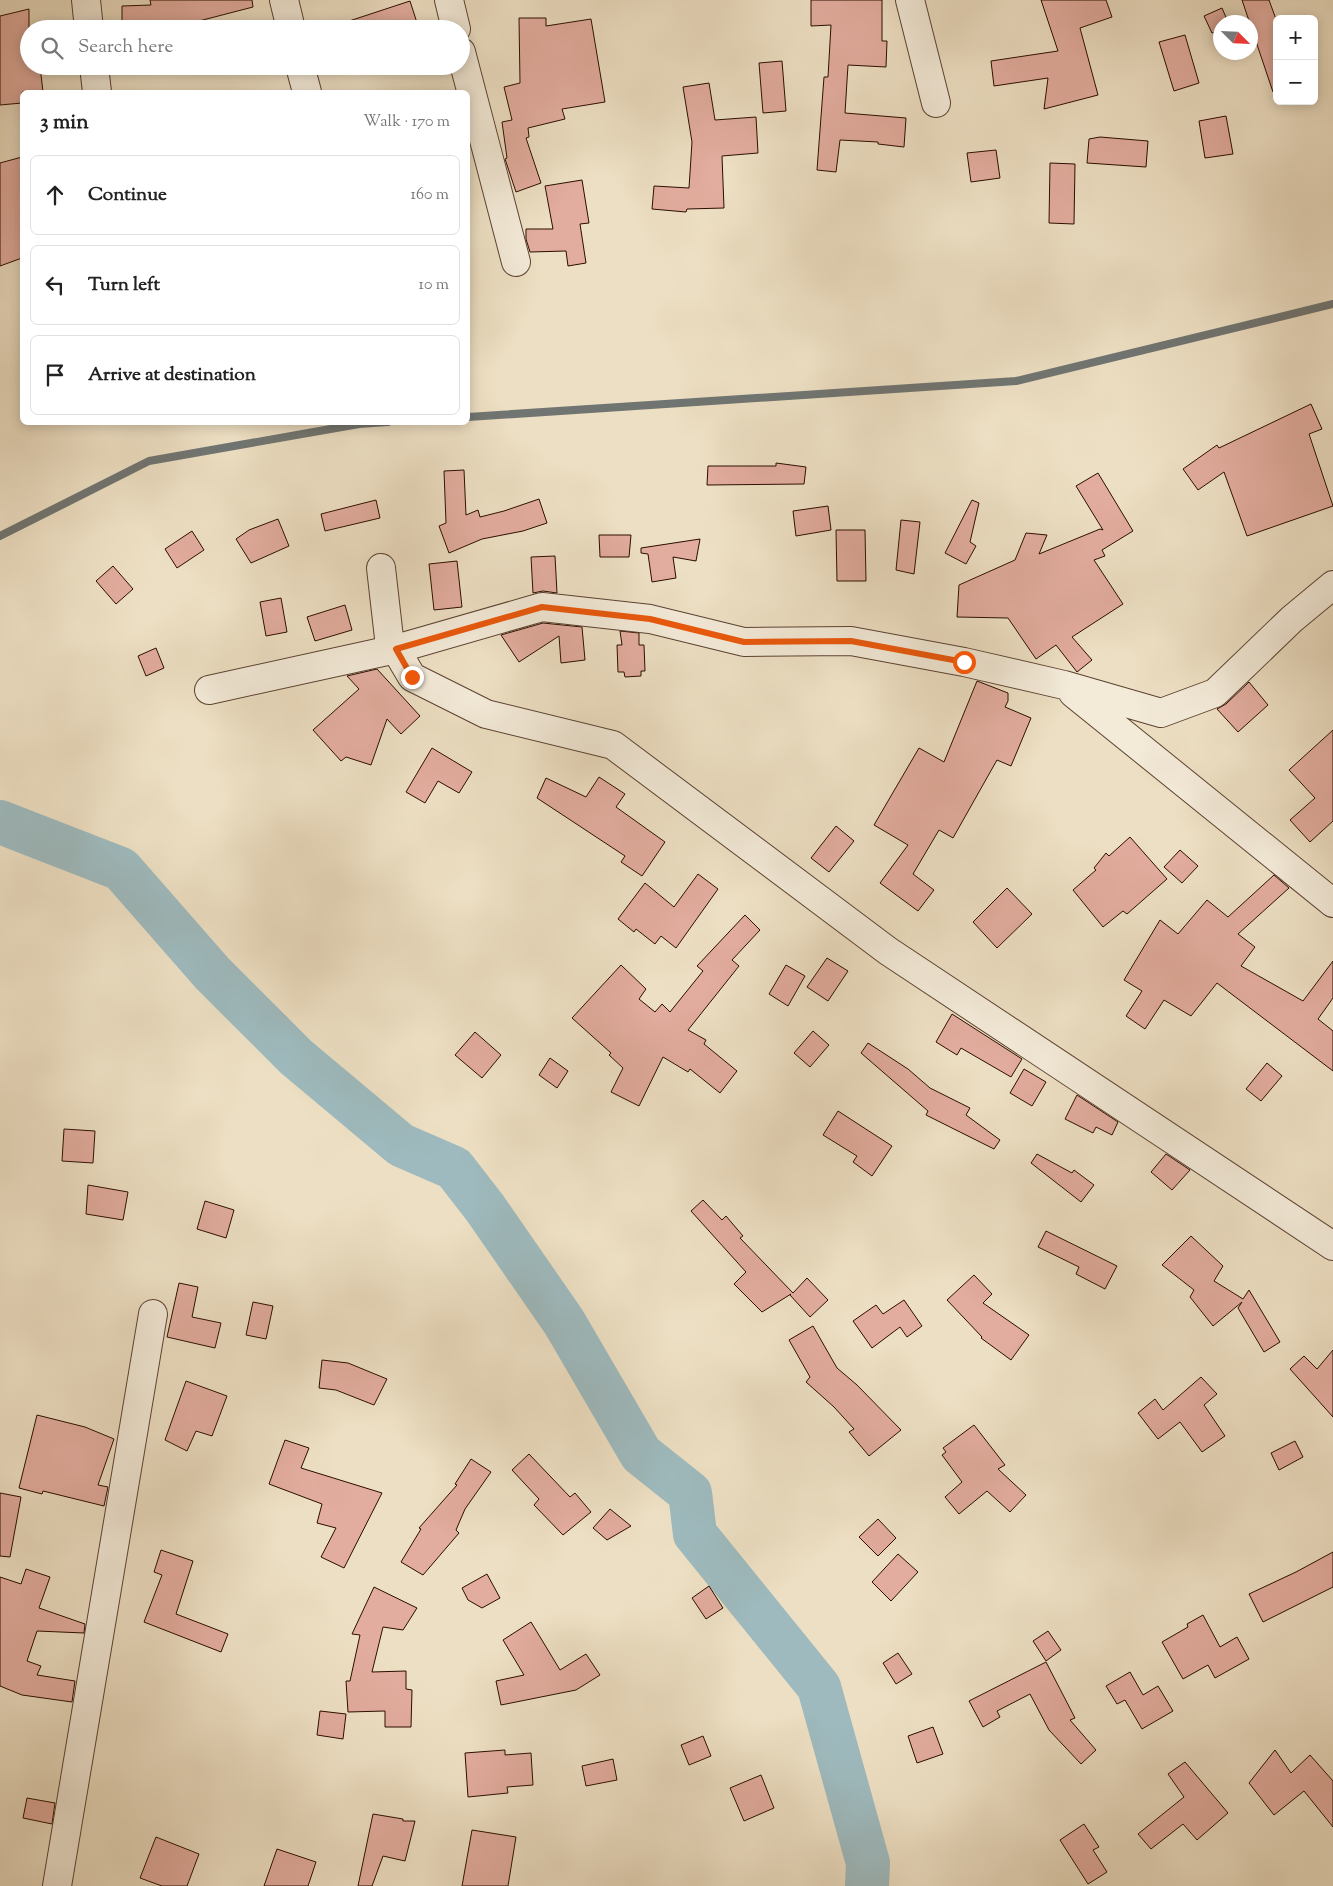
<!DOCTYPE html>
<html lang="en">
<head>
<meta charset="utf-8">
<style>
	:root { --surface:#fff; --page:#f6f6f6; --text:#222; --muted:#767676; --line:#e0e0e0 }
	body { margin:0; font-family:"Sorts Mill Goudy",serif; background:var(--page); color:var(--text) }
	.controls { position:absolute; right:15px; top:15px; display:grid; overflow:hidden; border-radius:8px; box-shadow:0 2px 12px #0003 }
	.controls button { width:45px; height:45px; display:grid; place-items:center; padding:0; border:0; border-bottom:1px solid var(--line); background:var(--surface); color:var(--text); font:25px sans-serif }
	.compass { position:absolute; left:1213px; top:15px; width:45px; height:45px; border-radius:50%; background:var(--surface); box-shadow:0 2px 12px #0003; rotate:114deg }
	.stop { position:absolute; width:15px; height:15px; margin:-11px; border:4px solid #ea580c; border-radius:50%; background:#fff }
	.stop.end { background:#ea580c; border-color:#fff; box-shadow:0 1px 5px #0008 }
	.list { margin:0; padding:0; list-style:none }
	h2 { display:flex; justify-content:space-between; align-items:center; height:65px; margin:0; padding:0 20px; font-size:21px }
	h2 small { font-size:16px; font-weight:400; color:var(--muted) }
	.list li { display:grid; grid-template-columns:32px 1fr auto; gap:15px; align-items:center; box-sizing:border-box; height:80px; margin:0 10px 10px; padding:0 10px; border:1px solid var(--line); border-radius:8px }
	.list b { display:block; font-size:19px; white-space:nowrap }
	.list em { font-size:16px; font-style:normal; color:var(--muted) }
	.icon { flex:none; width:28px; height:28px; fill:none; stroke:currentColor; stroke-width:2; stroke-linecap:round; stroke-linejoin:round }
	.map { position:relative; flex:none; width:1333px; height:1886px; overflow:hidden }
	.search { position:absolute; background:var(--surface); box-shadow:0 2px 12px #0003; left:20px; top:20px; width:450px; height:55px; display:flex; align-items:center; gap:12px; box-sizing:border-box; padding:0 18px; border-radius:28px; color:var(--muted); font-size:19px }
	.panel { position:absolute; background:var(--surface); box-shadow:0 2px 12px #0003; left:20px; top:90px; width:450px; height:335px; border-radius:8px }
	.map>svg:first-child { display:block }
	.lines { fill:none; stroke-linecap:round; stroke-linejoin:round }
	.stream { stroke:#707572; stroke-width:8 }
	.river { stroke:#9ebabe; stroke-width:44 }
	.building { fill:#e2ac9e; stroke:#2b0d00 }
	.minor-casing { stroke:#5c4231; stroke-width:30 }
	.minor { stroke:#f3ead8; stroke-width:28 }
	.route { stroke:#ea580c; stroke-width:6 }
</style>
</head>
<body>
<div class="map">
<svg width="1333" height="1886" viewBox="0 0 1333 1886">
	<rect width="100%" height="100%" fill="#eddfc3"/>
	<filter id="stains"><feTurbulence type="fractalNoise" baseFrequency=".004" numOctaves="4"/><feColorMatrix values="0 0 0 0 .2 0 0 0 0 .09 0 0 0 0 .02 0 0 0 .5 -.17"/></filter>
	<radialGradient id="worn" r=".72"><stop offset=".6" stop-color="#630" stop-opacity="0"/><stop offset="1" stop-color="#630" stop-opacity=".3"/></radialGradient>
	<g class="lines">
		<path class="stream" d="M 468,417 L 1016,381 L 1333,304
			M 0,536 L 149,461 L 359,424 L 388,422"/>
		<path class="river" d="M 0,822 L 121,869 L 212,973 L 296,1057 L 401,1145 L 454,1168 L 485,1208 L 564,1322 L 641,1454 L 690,1493 L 695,1534 L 819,1687 L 868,1863 L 867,1886"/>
	</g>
	<path class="building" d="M 150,0 L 252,0 L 253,7 L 199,21 L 199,29 L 122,29 L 122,6 L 151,5 Z
		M 811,0 L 882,0 L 882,41 L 887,41 L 886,67 L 848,65 L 845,113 L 906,118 L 904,147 L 878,144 L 878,142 L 840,140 L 836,172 L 817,170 L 824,77 L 828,77 L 831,25 L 811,26 Z
		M 1041,0 L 1106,0 L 1112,17 L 1080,28 L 1098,95 L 1044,109 L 1048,78 L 994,86 L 991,61 L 1058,51 Z
		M 1242,0 L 1269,0 L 1277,22 L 1277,92 L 1273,92 Z
		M 410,1 L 419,29 L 338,29 L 337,25 Z
		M 1222,8 L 1228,22 L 1220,22 L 1220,30 L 1212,33 L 1204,16 Z
		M 29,9 L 29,66 L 40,66 L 43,92 L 22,92 L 22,103 L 0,105 L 0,16 Z
		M 519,18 L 546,18 L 546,26 L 591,19 L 605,102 L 562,109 L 565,119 L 528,128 L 529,137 L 526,138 L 541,183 L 516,192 L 505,159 L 507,158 L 502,122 L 512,120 L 504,87 L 520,83 Z
		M 1185,35 L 1199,83 L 1174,91 L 1159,42 Z
		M 782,61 L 786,111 L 763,113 L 759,63 Z
		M 709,83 L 715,120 L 756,117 L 758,153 L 722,156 L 724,208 L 687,209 L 686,212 L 652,209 L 654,186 L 689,188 L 692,142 L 683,87 Z
		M 1226,116 L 1233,154 L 1205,158 L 1199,121 Z
		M 1100,137 L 1148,141 L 1146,167 L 1087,163 L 1089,139 Z
		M 996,150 L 1000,178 L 971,182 L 967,153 Z
		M 22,157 L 22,258 L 0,266 L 0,163 Z
		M 1050,163 L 1075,164 L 1074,224 L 1049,223 Z
		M 582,180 L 589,223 L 580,224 L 586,263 L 568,266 L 566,251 L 530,252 L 526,239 L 526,229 L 553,229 L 545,186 Z
		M 1311,404 L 1322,429 L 1309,434 L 1333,506 L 1247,536 L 1224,472 L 1198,490 L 1183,469 L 1217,445 L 1219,448 Z
		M 776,463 L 806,467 L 804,484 L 707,485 L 708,466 L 776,466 Z
		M 464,470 L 466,515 L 478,510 L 480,517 L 504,511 L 539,499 L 547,523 L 523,531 L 482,539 L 449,553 L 439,526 L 446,523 L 444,471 Z
		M 1098,473 L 1133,531 L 1102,550 L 1105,556 L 1094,560 L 1123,604 L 1072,637 L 1092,660 L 1077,672 L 1056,645 L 1036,659 L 1008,618 L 957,617 L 959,585 L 1015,560 L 1026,533 L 1047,535 L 1039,554 L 1100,529 L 1103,530 L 1076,486 Z
		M 376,500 L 380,518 L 325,531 L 321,514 Z
		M 972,500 L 979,503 L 970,542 L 976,546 L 966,564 L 945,553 Z
		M 828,506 L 831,530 L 796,536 L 793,511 Z
		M 278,519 L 289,546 L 251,563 L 236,539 L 249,530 Z
		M 901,520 L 920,522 L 914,574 L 896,570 Z
		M 836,530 L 865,530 L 866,581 L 837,581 Z
		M 192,531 L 204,550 L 177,568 L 165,549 Z
		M 599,535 L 631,535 L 629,557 L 600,557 Z
		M 700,539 L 696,561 L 673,557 L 676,578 L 652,582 L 648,554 L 641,553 L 641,548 Z
		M 555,556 L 557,593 L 543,591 L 533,593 L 531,557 Z
		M 457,561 L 462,607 L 434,610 L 429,564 Z
		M 113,566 L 133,589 L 116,604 L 96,581 Z
		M 281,598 L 287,632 L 266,636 L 260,602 Z
		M 345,605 L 352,630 L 315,641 L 307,617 Z
		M 543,623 L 582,627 L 585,660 L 561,663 L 559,636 L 519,662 L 501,635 Z
		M 620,631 L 639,633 L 639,645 L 644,645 L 645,671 L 641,671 L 641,676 L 625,677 L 624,672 L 618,672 L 617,645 L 622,645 Z
		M 156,648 L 164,668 L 146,676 L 138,656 Z
		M 377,669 L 420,716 L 401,734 L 387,719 L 371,765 L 346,757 L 341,761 L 313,730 L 359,689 L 347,676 Z
		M 977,681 L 1008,693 L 1008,701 L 1005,707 L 1031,718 L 1011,766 L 997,760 L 953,838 L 939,830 L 913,874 L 934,890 L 918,911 L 880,883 L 908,845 L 874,825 L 919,748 L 944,762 Z
		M 1249,682 L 1268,705 L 1238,732 L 1217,709 L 1226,704 Z
		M 1333,730 L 1333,821 L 1310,842 L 1290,820 L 1315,798 L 1289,770 Z
		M 432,748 L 472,772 L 459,793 L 438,781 L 425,803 L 406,792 Z
		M 599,777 L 625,794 L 616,807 L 665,842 L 642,876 L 621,862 L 625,856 L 537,798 L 546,778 L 586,797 Z
		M 836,826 L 854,841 L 829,872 L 811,858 Z
		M 1130,837 L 1167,879 L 1127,914 L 1123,911 L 1103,927 L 1073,890 L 1096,870 L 1094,868 L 1106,853 L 1109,856 Z
		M 1180,850 L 1198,866 L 1182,883 L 1164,867 Z
		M 698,874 L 718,889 L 676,948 L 661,936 L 655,944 L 636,929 L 634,932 L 618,919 L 645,883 L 674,907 Z
		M 1274,875 L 1289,888 L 1238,934 L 1255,947 L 1241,966 L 1303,1001 L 1333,961 L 1333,998 L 1318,1019 L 1333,1031 L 1333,1071 L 1217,983 L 1191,1016 L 1164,1000 L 1145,1029 L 1126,1016 L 1142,991 L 1124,980 L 1160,920 L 1178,934 L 1207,900 L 1228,917 Z
		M 1007,888 L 1032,914 L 997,948 L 973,922 Z
		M 745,915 L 760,930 L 732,960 L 739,966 L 688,1030 L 706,1040 L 704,1044 L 737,1071 L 720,1093 L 690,1069 L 688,1072 L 663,1057 L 639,1106 L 611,1092 L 623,1068 L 609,1055 L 611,1053 L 572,1018 L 621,965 L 646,989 L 639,999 L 655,1012 L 662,1004 L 670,1012 L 703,971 L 697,966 Z
		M 827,958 L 848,971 L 828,1001 L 807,987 Z
		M 786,965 L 805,976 L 788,1006 L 769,994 Z
		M 952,1014 L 1022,1059 L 1011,1077 L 961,1048 L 957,1055 L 936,1042 Z
		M 813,1031 L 829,1045 L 810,1067 L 794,1053 Z
		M 475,1032 L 501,1055 L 482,1078 L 455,1055 Z
		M 868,1043 L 908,1069 L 930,1088 L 970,1108 L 966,1115 L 1000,1140 L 994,1149 L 926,1115 L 928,1111 L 861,1053 Z
		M 550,1058 L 568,1071 L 557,1088 L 539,1075 Z
		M 1267,1063 L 1282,1076 L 1261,1101 L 1246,1089 Z
		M 1024,1069 L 1046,1082 L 1032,1106 L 1010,1093 Z
		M 1077,1095 L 1118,1122 L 1112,1135 L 1096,1127 L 1093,1133 L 1065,1119 Z
		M 838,1111 L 892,1146 L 872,1176 L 853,1162 L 857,1156 L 823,1135 Z
		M 64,1129 L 95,1131 L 93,1163 L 62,1161 Z
		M 1037,1154 L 1072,1173 L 1074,1170 L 1094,1185 L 1081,1202 L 1031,1163 Z
		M 1166,1154 L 1190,1170 L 1172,1190 L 1151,1172 Z
		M 88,1185 L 128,1192 L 123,1220 L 86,1214 Z
		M 703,1200 L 722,1220 L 726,1216 L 743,1236 L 740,1238 L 793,1293 L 807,1278 L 828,1300 L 810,1317 L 790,1295 L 791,1294 L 762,1312 L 734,1284 L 746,1272 L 691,1211 Z
		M 205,1201 L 234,1210 L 226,1238 L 197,1229 Z
		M 1046,1231 L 1117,1266 L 1105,1289 L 1076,1274 L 1079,1267 L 1038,1247 Z
		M 1191,1236 L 1223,1266 L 1214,1281 L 1243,1299 L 1249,1290 L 1280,1342 L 1264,1352 L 1238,1308 L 1242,1302 L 1213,1326 L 1190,1297 L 1194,1290 L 1162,1265 Z
		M 974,1275 L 992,1294 L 983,1303 L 1029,1335 L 1011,1360 L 981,1338 L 982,1337 L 947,1300 Z
		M 179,1283 L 198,1287 L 192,1317 L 221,1323 L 215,1348 L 167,1337 Z
		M 904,1300 L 922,1326 L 907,1337 L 900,1327 L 872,1348 L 853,1321 L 876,1305 L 883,1314 Z
		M 253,1302 L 273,1306 L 266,1339 L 246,1335 Z
		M 813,1326 L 837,1368 L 857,1385 L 901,1430 L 869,1456 L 849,1432 L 854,1429 L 834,1407 L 806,1382 L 810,1377 L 789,1340 Z
		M 1333,1350 L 1333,1417 L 1290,1369 L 1304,1356 L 1317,1369 Z
		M 322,1360 L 348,1363 L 387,1379 L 374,1405 L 336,1390 L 319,1388 Z
		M 1201,1377 L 1217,1394 L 1204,1405 L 1225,1436 L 1202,1452 L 1180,1422 L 1158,1439 L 1138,1413 L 1155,1399 L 1163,1410 Z
		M 186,1381 L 227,1396 L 212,1436 L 196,1431 L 187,1451 L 165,1440 Z
		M 37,1415 L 85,1427 L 114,1439 L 98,1485 L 108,1487 L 104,1506 L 43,1491 L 42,1494 L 19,1488 Z
		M 974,1425 L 1005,1465 L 998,1469 L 1026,1495 L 1010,1512 L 987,1491 L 959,1514 L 945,1497 L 962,1482 L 942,1455 L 946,1452 L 943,1448 Z
		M 285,1440 L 309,1448 L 301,1468 L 382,1493 L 344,1568 L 321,1557 L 336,1528 L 317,1523 L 322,1504 L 269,1484 Z
		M 1295,1441 L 1303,1457 L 1279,1470 L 1271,1453 Z
		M 529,1454 L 570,1497 L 575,1493 L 591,1512 L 563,1535 L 534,1505 L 539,1499 L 512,1470 Z
		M 471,1459 L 491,1472 L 465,1509 L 456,1530 L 459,1533 L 423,1575 L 401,1562 L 421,1529 L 419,1528 L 457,1485 L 455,1484 Z
		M 0,1493 L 21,1497 L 10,1557 L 0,1556 Z
		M 610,1509 L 631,1526 L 607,1540 L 593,1528 Z
		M 878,1519 L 896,1538 L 878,1556 L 859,1537 Z
		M 161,1550 L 193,1561 L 176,1614 L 228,1634 L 221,1652 L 144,1622 L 162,1575 L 154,1572 Z
		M 1333,1552 L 1333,1587 L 1263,1622 L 1249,1594 L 1296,1572 Z
		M 898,1554 L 918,1572 L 891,1601 L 872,1582 Z
		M 26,1569 L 50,1577 L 39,1608 L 85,1624 L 84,1633 L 37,1631 L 27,1661 L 41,1666 L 37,1675 L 75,1681 L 72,1702 L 22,1695 L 0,1686 L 0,1577 L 21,1584 Z
		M 487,1574 L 500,1598 L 482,1608 L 468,1600 L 462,1588 Z
		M 709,1586 L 723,1608 L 706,1619 L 692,1598 Z
		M 374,1587 L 417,1608 L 403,1630 L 383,1627 L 372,1672 L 406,1671 L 406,1689 L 412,1690 L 411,1727 L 385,1727 L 385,1711 L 348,1712 L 346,1681 L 350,1681 L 360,1635 L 352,1634 Z
		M 1203,1615 L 1220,1647 L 1237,1637 L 1249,1659 L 1215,1678 L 1208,1665 L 1183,1679 L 1162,1642 L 1188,1627 L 1187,1624 Z
		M 531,1622 L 560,1670 L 586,1654 L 600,1675 L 576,1690 L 501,1705 L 496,1681 L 524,1675 L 503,1640 Z
		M 1048,1631 L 1061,1650 L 1046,1661 L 1033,1641 Z
		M 898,1653 L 912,1674 L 896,1684 L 883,1663 Z
		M 1046,1662 L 1075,1718 L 1070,1720 L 1096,1750 L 1081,1764 L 1049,1730 L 1030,1694 L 997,1711 L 1000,1717 L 983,1727 L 969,1701 Z
		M 1130,1672 L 1143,1695 L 1158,1686 L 1173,1711 L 1142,1729 L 1125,1700 L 1117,1704 L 1106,1686 Z
		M 320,1711 L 346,1714 L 343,1739 L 317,1735 Z
		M 933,1727 L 943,1754 L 917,1763 L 908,1736 Z
		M 703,1736 L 711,1756 L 689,1765 L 681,1745 Z
		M 505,1750 L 505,1755 L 531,1753 L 533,1785 L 507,1787 L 508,1793 L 468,1797 L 465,1753 Z
		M 1275,1750 L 1291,1773 L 1310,1755 L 1333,1781 L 1333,1827 L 1304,1791 L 1274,1815 L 1249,1783 Z
		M 613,1759 L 617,1780 L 586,1786 L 582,1766 Z
		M 1185,1762 L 1228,1813 L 1197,1840 L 1183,1824 L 1151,1849 L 1138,1834 L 1184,1797 L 1168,1774 Z
		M 761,1775 L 774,1808 L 744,1821 L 730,1788 Z
		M 27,1798 L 55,1803 L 52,1824 L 23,1818 Z
		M 373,1814 L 403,1819 L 403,1821 L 415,1821 L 405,1861 L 383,1856 L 372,1886 L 358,1886 Z
		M 1084,1824 L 1099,1847 L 1093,1850 L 1107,1872 L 1088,1884 L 1060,1840 Z
		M 472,1830 L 516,1837 L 508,1886 L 462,1886 Z
		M 156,1837 L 199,1854 L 187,1886 L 162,1886 L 140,1878 Z
		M 277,1849 L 316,1862 L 308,1886 L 264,1886 Z"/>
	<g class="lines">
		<g class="minor-casing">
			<path id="minor" d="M 86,0 L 89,29
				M 284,0 L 291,29
				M 449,0 L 456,29
				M 910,0 L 936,103
				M 461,52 L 516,262
				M 94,66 L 97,92
				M 300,66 L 307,92
				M 381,568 L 389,638 L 412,677 L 486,714 L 613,745 L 888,951 L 1333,1246
				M 209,690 L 396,649 L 542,607 L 650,619 L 744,642 L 851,641 L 964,662 L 1064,685 L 1161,713 L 1215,693 L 1292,619 L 1333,585
				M 1073,693 L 1333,903
				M 57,1886 L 153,1314"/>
		</g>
		<use href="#minor" class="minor"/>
	</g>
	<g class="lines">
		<path class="route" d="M 412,677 L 396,649 L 542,607 L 650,619 L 744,642 L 851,641 L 964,662"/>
	</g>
	<rect width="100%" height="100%" filter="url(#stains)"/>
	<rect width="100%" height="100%" fill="url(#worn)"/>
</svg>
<div class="controls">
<button>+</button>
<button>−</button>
</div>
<svg class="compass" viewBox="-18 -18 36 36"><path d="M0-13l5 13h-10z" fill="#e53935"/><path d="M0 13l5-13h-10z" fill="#767676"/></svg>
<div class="stop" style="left:964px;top:662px"></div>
<div class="stop end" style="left:412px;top:677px"></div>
<div class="search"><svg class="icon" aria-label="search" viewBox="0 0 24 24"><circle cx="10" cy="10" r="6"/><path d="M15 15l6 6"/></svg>Search here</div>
<section class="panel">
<h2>3 min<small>Walk · 170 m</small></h2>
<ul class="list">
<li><svg class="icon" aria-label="ahead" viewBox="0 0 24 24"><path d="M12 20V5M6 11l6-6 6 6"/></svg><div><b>Continue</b></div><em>160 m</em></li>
<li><svg class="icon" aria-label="left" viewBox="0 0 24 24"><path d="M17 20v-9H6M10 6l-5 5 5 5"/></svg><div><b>Turn left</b></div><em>10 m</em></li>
<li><svg class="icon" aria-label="arrive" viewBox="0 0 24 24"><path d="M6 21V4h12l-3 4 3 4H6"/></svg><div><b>Arrive at destination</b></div></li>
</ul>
</section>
</div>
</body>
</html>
